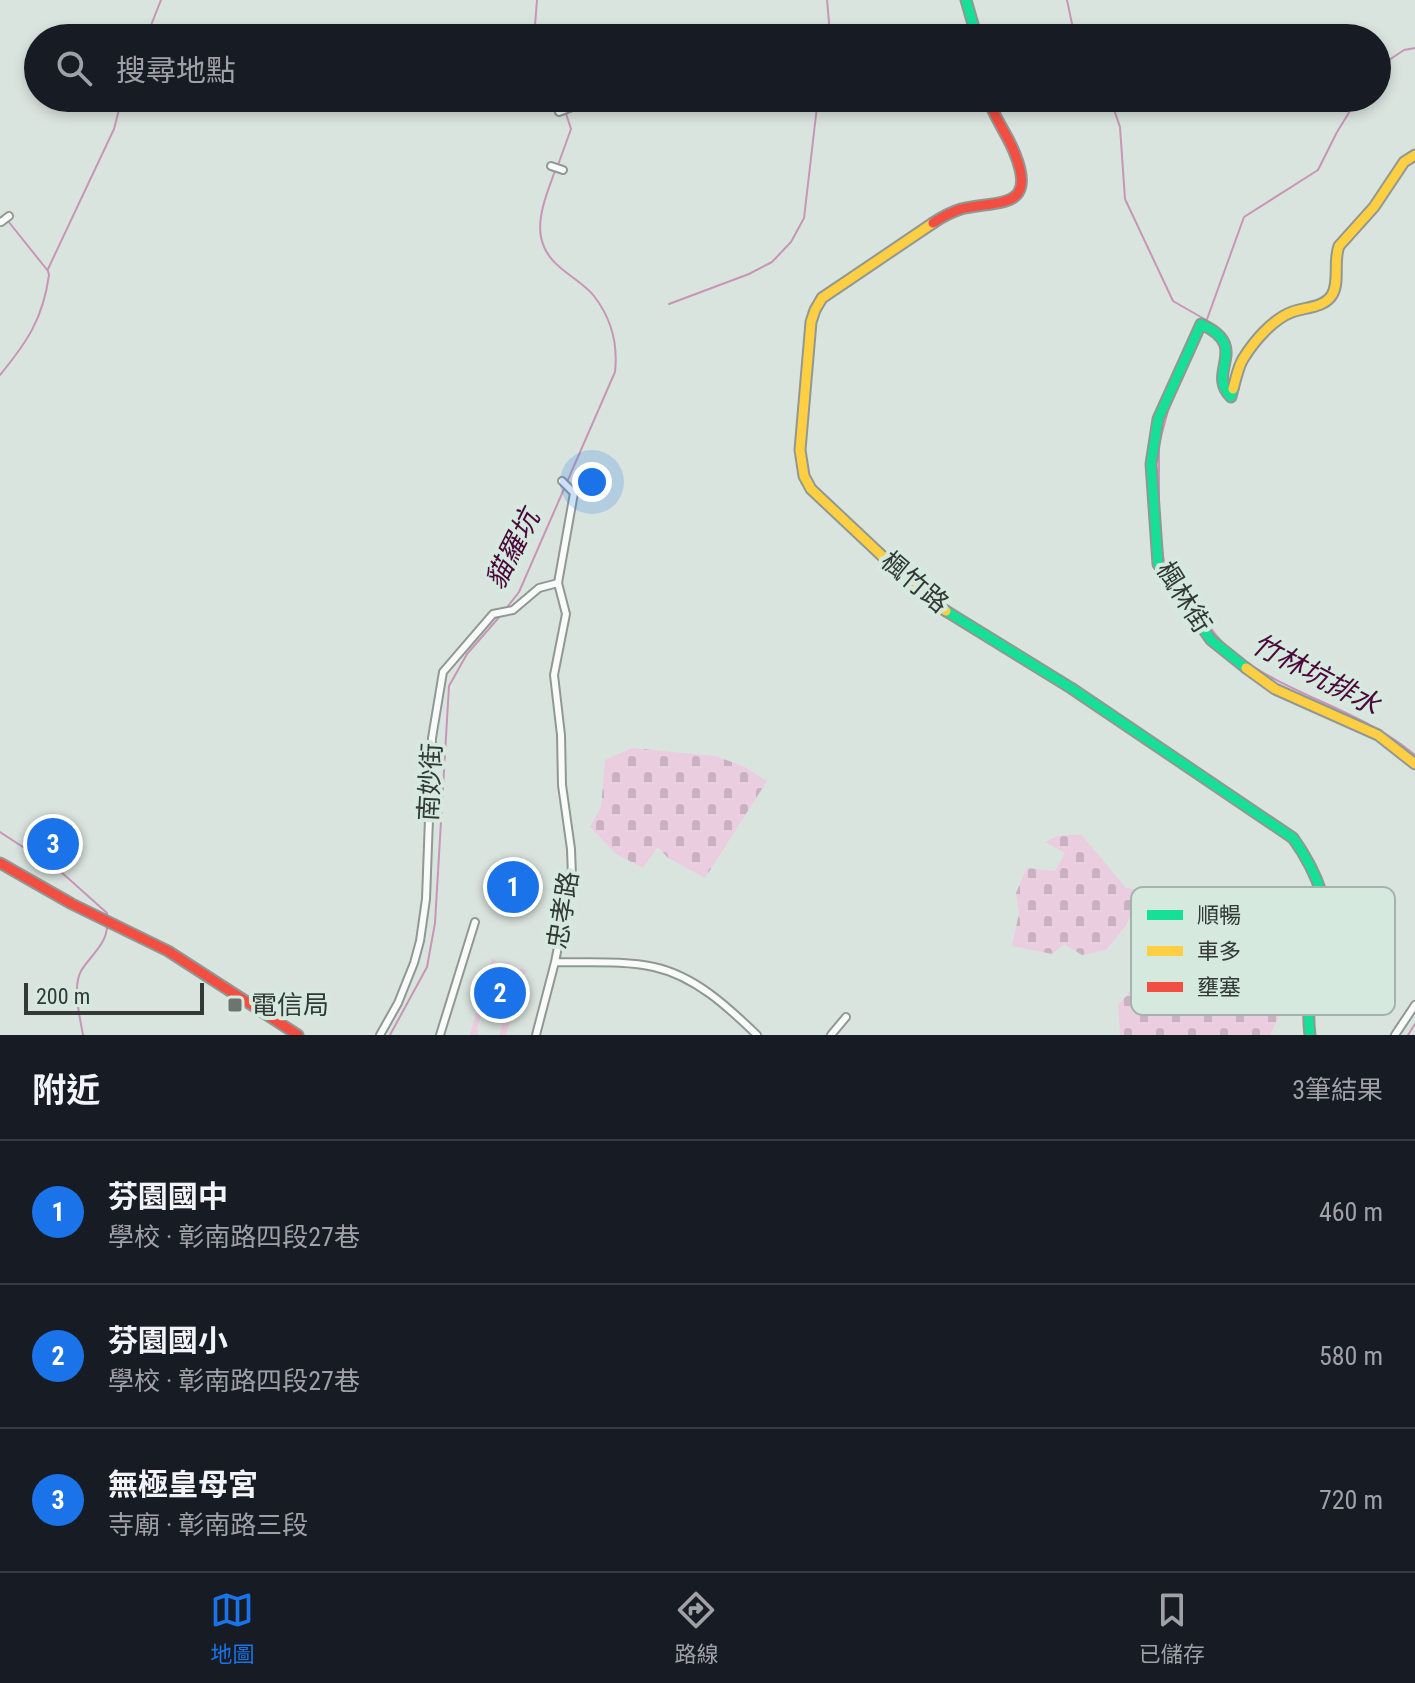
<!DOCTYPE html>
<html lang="zh-TW">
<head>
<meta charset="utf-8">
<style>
	:root { --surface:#171b24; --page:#242831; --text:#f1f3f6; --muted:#9ea1a6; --line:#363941; --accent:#1a73e8 }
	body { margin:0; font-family:"Roboto Condensed","Noto Sans TC",sans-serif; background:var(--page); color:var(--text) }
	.scale { position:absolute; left:24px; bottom:20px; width:180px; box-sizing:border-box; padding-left:8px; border:4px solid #323936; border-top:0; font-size:22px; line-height:28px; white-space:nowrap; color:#323936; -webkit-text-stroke:6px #d5e9df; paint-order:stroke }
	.you { position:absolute; left:592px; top:482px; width:28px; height:28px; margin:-20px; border:6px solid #fff; border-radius:50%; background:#1a73e8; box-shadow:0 0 0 12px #1a73e833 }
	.badge { display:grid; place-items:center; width:52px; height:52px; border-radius:50%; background:var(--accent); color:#fff; font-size:26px; font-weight:700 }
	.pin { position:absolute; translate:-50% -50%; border:4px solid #fff; box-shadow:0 2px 8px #0006 }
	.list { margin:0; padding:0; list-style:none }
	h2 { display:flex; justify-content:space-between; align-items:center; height:104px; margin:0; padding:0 32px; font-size:34px }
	h2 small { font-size:26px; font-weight:400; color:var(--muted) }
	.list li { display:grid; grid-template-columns:52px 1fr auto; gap:24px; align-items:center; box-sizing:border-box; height:144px; padding:0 32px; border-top:2px solid var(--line) }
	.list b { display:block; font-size:30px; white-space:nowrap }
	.list p { margin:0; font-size:26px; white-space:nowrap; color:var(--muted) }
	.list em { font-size:26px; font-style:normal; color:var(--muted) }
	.icon { flex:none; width:44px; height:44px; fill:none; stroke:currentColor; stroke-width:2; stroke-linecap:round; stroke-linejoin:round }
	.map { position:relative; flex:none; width:1415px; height:1035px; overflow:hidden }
	.search { position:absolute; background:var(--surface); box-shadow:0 4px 12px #0003; left:24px; right:24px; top:24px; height:88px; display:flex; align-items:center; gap:20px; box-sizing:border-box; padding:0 28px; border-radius:44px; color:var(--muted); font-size:30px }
	.sheet { height:536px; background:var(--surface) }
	nav { display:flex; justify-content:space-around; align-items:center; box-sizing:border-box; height:112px; border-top:2px solid var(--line); background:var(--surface); font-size:22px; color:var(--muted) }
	nav a { display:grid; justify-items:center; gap:4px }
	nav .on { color:var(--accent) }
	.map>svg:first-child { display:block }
	.cemetery { fill:url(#cemetery-stones) }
	.park { fill:#ebcde0 }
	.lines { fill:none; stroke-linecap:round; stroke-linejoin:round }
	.stream { stroke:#c796b6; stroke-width:2 }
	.street-casing { stroke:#909894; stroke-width:10 }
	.fast-casing { stroke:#909894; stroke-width:13 }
	.slow-casing { stroke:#909894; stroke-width:13 }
	.jam-casing { stroke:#909894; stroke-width:13 }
	.street { stroke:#f9fbfa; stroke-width:6 }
	.fast { stroke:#16e098; stroke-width:9 }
	.slow { stroke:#ffcf43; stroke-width:9 }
	.jam { stroke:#f24e42; stroke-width:9 }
	.poi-dot { fill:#6d7571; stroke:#d5e9df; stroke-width:3 }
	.labels { text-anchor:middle; stroke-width:8; stroke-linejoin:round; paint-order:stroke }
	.street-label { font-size:26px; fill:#323936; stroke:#d5e9df }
	.poi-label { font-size:26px; fill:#323936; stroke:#d5e9df; text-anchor:start }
	.water-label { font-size:28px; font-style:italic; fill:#4c083a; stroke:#d5e9df }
	.key { fill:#d5e9df; stroke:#a4b4ac; stroke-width:2 }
	.key-label { font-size:22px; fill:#323936 }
</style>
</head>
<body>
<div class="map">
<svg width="1415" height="1035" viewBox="0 0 1415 1035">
	<defs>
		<pattern id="cemetery-stones" width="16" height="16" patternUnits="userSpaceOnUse" patternTransform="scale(2)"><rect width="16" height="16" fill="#ebcde0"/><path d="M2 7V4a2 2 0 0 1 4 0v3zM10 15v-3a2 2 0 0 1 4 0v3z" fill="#cab1c1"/></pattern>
	</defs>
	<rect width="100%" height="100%" fill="#dae4df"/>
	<path class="cemetery" d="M 632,748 L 715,756 L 743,766 L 767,781 L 705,878 L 668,858 L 658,847 L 643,868 L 616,854 L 590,827 L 601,807 L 605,760 Z
		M 1081,834 L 1126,888 L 1183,896 L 1217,887 L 1244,903 L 1266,927 L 1304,942 L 1317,932 L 1315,947 L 1270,1035 L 1120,1035 L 1118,1005 L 1146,973 L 1148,927 L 1136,906 L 1125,927 L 1106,950 L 1082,955 L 1064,944 L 1052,954 L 1012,946 L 1019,913 L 1016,893 L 1027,868 L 1055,871 L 1065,853 L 1045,842 L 1057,836 Z"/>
	<path class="park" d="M 492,958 L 496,960 L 495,965 L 508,962 L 519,971 L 521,968 L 526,970 L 506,1035 L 499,1035 L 516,984 L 512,973 L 502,969 L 492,977 L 477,1029 L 479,1035 L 470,1035 Z"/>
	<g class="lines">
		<path class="stream" d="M 827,0 L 829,22 L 827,38
			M 1067,0 L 1075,38
			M 146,38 L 161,0
			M 534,38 L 537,0
			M 1377,68 L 1404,50 L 1415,48
			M 1110,98 L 1120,127 L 1125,199 L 1173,301 L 1206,320
			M 558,165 L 571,129 L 561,98
			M 48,269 L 114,129 L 122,98
			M 669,304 L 749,274 L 772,262 L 791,242 L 804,218 L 818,98
			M 1206,322 L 1244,217 L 1318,170 L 1337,132 L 1358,98
			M 0,375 C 27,342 43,319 49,275 L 48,271 L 8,221
			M 1159,521 L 1159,444 L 1169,407 L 1201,335
			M 1161,543 L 1164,562 C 1184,588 1211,636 1236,655 C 1291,696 1363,711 1415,755
			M 505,610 L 519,592 L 615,372 C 618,345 611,318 594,296 C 578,276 547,268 541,237 C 537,216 548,190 555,171
			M 0,832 L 60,871 L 107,913 L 107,917
			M 83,1035 C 80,1017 72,988 81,971 C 90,956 106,945 107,927
			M 390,1035 L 427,967 L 435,923 L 449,686 L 467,654 L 501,615
			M 1408,1035 L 1415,1024"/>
		<g class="street-casing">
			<path id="street" d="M 559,112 L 572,107
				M 551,166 L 563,170
				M 1,222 L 9,216
				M 555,962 C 587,963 623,960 654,967 C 695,976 728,1007 757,1035
				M 380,1035 L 398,1003 L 414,963 L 420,941 L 426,899 L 432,738 L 443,672 L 493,614 L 513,610 L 539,588 L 558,583
				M 440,1035 L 475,922
				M 536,1035 L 555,962 L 572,877 L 571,849 L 562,785 L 561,735 L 554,675 L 566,614 L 558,583 L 574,493 L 562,481
				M 831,1035 L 846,1017
				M 1395,1035 L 1415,1005"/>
		</g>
		<g class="fast-casing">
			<path id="fast" d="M 966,0 L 977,38
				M 1233,389 L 1231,397 C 1205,372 1252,347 1201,324 L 1158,419 L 1151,464 L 1158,564 L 1211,640 L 1246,668
				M 946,611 L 1071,688 L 1293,838 C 1316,870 1336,916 1326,956 C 1316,992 1305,994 1310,1035"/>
		</g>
		<g class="slow-casing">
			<path id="slow" d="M 933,223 L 822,298 L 815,310 L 811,322 L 800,450 L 804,476 L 811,489 L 929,600 L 946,611
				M 1233,389 C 1236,379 1238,367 1243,359 C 1254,341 1273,319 1292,312 C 1305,307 1324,308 1332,295 C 1340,282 1333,261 1339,246 L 1374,207 L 1404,162 L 1415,155
				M 1246,668 L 1275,689 L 1378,735 L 1415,764"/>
		</g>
		<g class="jam-casing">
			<path id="jam" d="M 933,223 C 942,217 951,212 961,209 C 996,200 1038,211 1015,154 C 1008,135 994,118 988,98
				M 0,863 L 72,904 L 168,951 L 298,1035"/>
		</g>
		<use href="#street" class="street"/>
		<use href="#fast" class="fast"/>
		<use href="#slow" class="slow"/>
		<use href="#jam" class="jam"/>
	</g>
	<rect class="poi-dot" x="227" y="997" width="16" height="16" rx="4"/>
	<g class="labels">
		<g class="street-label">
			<text transform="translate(915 582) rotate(40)" y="9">楓竹路</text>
			<text transform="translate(1184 597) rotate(58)" y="9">楓林街</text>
			<text transform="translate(430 782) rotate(-87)" y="9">南妙街</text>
			<text transform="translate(563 910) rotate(-81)" y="9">忠孝路</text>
		</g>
		<g class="poi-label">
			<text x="251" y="1014">電信局</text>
		</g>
		<g class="water-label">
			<text transform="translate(512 549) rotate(-63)" y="10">貓羅坑</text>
			<text transform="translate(1316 674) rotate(28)" y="10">竹林坑排水</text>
		</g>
	</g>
	<rect x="1131" y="887" width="264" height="128" rx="12" class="key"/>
	<rect x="1147" y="910" width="36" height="10" fill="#16e098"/>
	<rect x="1147" y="946" width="36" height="10" fill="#ffcf43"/>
	<rect x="1147" y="982" width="36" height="10" fill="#f24e42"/>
	<g class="key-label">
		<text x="1197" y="923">順暢</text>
		<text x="1197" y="959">車多</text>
		<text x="1197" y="995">壅塞</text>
	</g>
</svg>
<div class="scale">200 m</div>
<div class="you"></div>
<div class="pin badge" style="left:513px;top:887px">1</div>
<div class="pin badge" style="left:500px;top:993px">2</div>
<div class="pin badge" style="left:53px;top:844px">3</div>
<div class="search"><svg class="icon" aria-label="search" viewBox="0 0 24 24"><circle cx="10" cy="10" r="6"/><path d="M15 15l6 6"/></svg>搜尋地點</div>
</div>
<section class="sheet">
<h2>附近<small>3筆結果</small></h2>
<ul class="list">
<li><span class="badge">1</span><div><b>芬園國中</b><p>學校 · 彰南路四段27巷</p></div><em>460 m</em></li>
<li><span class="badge">2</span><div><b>芬園國小</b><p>學校 · 彰南路四段27巷</p></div><em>580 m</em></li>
<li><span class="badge">3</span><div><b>無極皇母宮</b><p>寺廟 · 彰南路三段</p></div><em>720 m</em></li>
</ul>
</section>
<nav>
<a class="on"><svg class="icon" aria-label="map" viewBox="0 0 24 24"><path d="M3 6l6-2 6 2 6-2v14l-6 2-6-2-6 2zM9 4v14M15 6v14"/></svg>地圖</a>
<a><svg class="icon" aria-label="directions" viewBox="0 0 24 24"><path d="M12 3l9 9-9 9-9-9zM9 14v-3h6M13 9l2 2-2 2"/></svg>路線</a>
<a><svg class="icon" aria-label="saved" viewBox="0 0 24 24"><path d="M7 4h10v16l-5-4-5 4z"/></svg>已儲存</a>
</nav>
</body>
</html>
